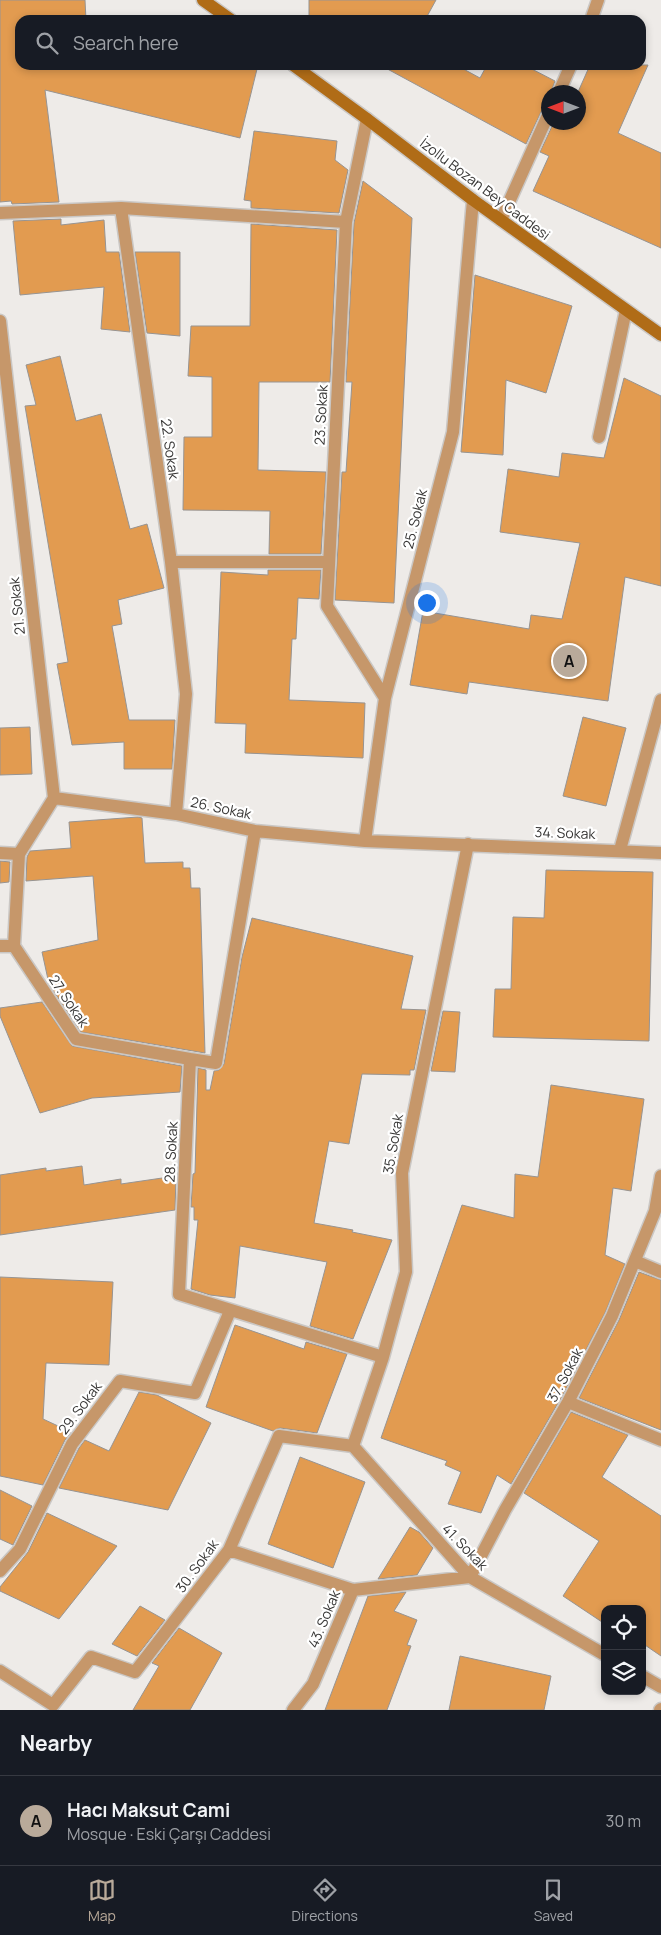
<!DOCTYPE html>
<html lang="en">
<head>
<meta charset="utf-8">
<style>
	:root { --surface:#171b24; --page:#242831; --text:#f1f3f6; --muted:#9ea1a6; --line:#363941; --accent:#b9aa9a }
	body { margin:0; font-family:Manrope,sans-serif; background:var(--page); color:var(--text) }
	.controls { position:absolute; right:15px; bottom:15px; display:grid; overflow:hidden; border-radius:10px; box-shadow:0 2px 8px #0003 }
	.controls button { width:45px; height:45px; display:grid; place-items:center; padding:0; border:0; border-bottom:1px solid var(--line); background:var(--surface); color:var(--text); font:25px sans-serif }
	.compass { position:absolute; left:541px; top:85px; width:45px; height:45px; border-radius:50%; background:var(--surface); box-shadow:0 2px 8px #0003; rotate:270deg }
	.you { position:absolute; left:426px; top:602px; width:18px; height:18px; margin:-12px; border:4px solid #fff; border-radius:50%; background:#1a73e8; box-shadow:0 0 0 8px #1a73e833 }
	.badge { display:grid; place-items:center; width:32px; height:32px; border-radius:50%; background:var(--accent); color:#111; font-size:16px; font-weight:700 }
	.pin { position:absolute; translate:-50% -50%; border:2px solid #fff; box-shadow:0 1px 5px #0006 }
	.list { margin:0; padding:0; list-style:none }
	h2 { display:flex; justify-content:space-between; align-items:center; height:65px; margin:0; padding:0 20px; font-size:21px }
	h2 small { font-size:16px; font-weight:400; color:var(--muted) }
	.list li { display:grid; grid-template-columns:32px 1fr auto; gap:15px; align-items:center; box-sizing:border-box; height:90px; padding:0 20px; border-top:1px solid var(--line) }
	.list b { display:block; font-size:19px; white-space:nowrap }
	.list p { margin:0; font-size:16px; white-space:nowrap; color:var(--muted) }
	.list em { font-size:16px; font-style:normal; color:var(--muted) }
	.icon { flex:none; width:28px; height:28px; fill:none; stroke:currentColor; stroke-width:2; stroke-linecap:round; stroke-linejoin:round }
	.map { position:relative; flex:none; width:661px; height:1710px; overflow:hidden }
	.search { position:absolute; background:var(--surface); box-shadow:0 2px 8px #0003; left:15px; right:15px; top:15px; height:55px; display:flex; align-items:center; gap:12px; box-sizing:border-box; padding:0 18px; border-radius:15px; color:var(--muted); font-size:19px }
	.sheet { height:155px; background:var(--surface) }
	nav { display:flex; justify-content:space-around; align-items:center; box-sizing:border-box; height:70px; border-top:1px solid var(--line); background:var(--surface); font-size:14px; color:var(--muted) }
	nav a { display:grid; justify-items:center; gap:2px }
	nav .on { color:var(--accent) }
	.map>svg:first-child { display:block }
	.building { fill:#e29b50; stroke:#979492 }
	.lines { fill:none; stroke-linecap:round; stroke-linejoin:round }
	.minor-casing { stroke:#cac7c4; stroke-width:15 }
	.tertiary-casing { stroke:#cac7c4; stroke-width:15 }
	.secondary-casing { stroke:#cac7c4; stroke-width:15 }
	.minor { stroke:#c6976a; stroke-width:12 }
	.tertiary { stroke:#c6976a; stroke-width:12 }
	.secondary { stroke:#b06c17; stroke-width:12 }
	.labels { text-anchor:middle; stroke-width:4.5; stroke-linejoin:round; paint-order:stroke }
	.street-label { font-size:14px; fill:#383736; stroke:#fff }
</style>
</head>
<body>
<div class="map">
<svg width="661" height="1710" viewBox="0 0 661 1710">
	<rect width="100%" height="100%" fill="#eeebe8"/>
	<path class="building" d="M 0,0 L 85,0 L 86,20 L 20,20 L 20,65 L 258,65 L 240,138 L 45,90 L 59,202 L 12,204 L 11,201 L 0,202 Z
		M 309,0 L 436,0 L 425,20 L 309,20 Z
		M 380,65 L 456,65 L 480,78 L 487,65 L 524,65 L 555,81 L 551,92 L 548,92 L 548,107 L 544,108 L 541,112 L 526,144 Z
		M 590,65 L 648,65 L 618,133 L 661,153 L 661,248 L 533,191 L 549,156 L 540,152 L 554,122 L 578,122 L 578,92 Z
		M 254,131 L 337,141 L 335,160 L 348,170 L 339,213 L 251,208 L 251,201 L 244,200 Z
		M 363,181 L 412,218 L 394,603 L 335,600 L 342,472 L 346,472 L 352,382 L 346,382 L 354,223 Z
		M 61,219 L 61,225 L 104,220 L 106,252 L 119,252 L 130,332 L 101,329 L 104,287 L 20,295 L 13,221 Z
		M 251,224 L 337,230 L 330,382 L 259,382 L 258,470 L 326,472 L 321,554 L 269,554 L 270,511 L 183,510 L 184,437 L 212,437 L 212,377 L 188,376 L 191,326 L 250,326 Z
		M 135,252 L 180,252 L 180,336 L 147,333 Z
		M 475,275 L 572,306 L 546,393 L 506,380 L 503,455 L 461,452 Z
		M 60,356 L 76,421 L 101,414 L 130,529 L 147,524 L 164,588 L 118,600 L 122,624 L 112,626 L 129,720 L 175,720 L 172,769 L 124,769 L 124,742 L 72,745 L 57,664 L 68,662 L 25,406 L 36,405 L 26,365 Z
		M 624,378 L 661,396 L 661,586 L 625,577 L 608,701 L 469,682 L 467,694 L 410,685 L 423,611 L 529,629 L 531,615 L 562,619 L 580,543 L 500,532 L 508,469 L 559,477 L 562,453 L 604,458 Z
		M 268,570 L 321,570 L 319,599 L 298,598 L 296,639 L 292,639 L 289,700 L 365,703 L 363,758 L 245,753 L 246,724 L 215,723 L 221,572 L 268,575 Z
		M 583,717 L 626,728 L 606,806 L 563,796 Z
		M 30,727 L 32,774 L 0,775 L 0,728 Z
		M 138,817 L 142,818 L 145,863 L 183,862 L 183,868 L 190,868 L 191,888 L 200,888 L 205,1053 L 81,1032 L 49,984 L 42,952 L 98,940 L 93,876 L 26,881 L 27,857 L 30,851 L 71,848 L 69,822 Z
		M 0,861 L 10,862 L 9,882 L 0,883 Z
		M 546,870 L 653,872 L 649,1041 L 493,1037 L 495,989 L 511,989 L 513,917 L 544,918 Z
		M 252,918 L 413,956 L 401,1009 L 426,1010 L 414,1070 L 410,1070 L 410,1075 L 362,1074 L 349,1144 L 329,1141 L 314,1223 L 353,1230 L 352,1232 L 392,1240 L 353,1339 L 310,1326 L 327,1262 L 240,1246 L 235,1298 L 210,1295 L 191,1289 L 198,1220 L 194,1220 L 194,1207 L 191,1207 L 193,1174 L 195,1173 L 198,1068 L 206,1070 L 206,1090 L 210,1090 L 214,1071 L 219,1070 L 224,1064 L 242,957 Z
		M 42,1002 L 72,1046 L 182,1066 L 180,1092 L 92,1098 L 40,1113 L 0,1016 L 0,1008 Z
		M 443,1011 L 460,1012 L 455,1072 L 431,1071 Z
		M 551,1085 L 644,1099 L 631,1191 L 613,1188 L 605,1255 L 625,1264 L 605,1313 L 561,1398 L 511,1484 L 497,1475 L 481,1513 L 448,1504 L 461,1472 L 445,1465 L 447,1461 L 381,1438 L 462,1205 L 514,1218 L 515,1174 L 538,1177 Z
		M 82,1166 L 84,1185 L 121,1179 L 121,1184 L 176,1176 L 175,1210 L 0,1235 L 0,1175 L 46,1168 L 46,1171 Z
		M 639,1272 L 661,1280 L 661,1430 L 579,1398 L 619,1320 Z
		M 0,1277 L 113,1282 L 109,1365 L 46,1363 L 43,1419 L 71,1432 L 65,1440 L 43,1485 L 0,1476 Z
		M 235,1325 L 304,1349 L 306,1342 L 347,1354 L 317,1433 L 280,1428 L 273,1431 L 206,1407 Z
		M 139,1392 L 157,1395 L 211,1423 L 168,1510 L 59,1488 L 79,1448 L 85,1440 L 109,1451 Z
		M 571,1412 L 628,1435 L 602,1477 L 661,1516 L 661,1656 L 642,1643 L 642,1609 L 605,1609 L 605,1624 L 563,1596 L 599,1541 L 524,1493 Z
		M 300,1457 L 365,1482 L 333,1568 L 268,1544 Z
		M 0,1490 L 32,1506 L 13,1545 L 0,1539 Z
		M 47,1513 L 117,1546 L 59,1619 L 0,1591 L 0,1587 L 28,1552 Z
		M 410,1527 L 419,1532 L 433,1548 L 417,1575 L 378,1579 Z
		M 406,1592 L 394,1611 L 417,1620 L 407,1645 L 411,1646 L 387,1710 L 325,1710 L 368,1596 Z
		M 140,1606 L 165,1620 L 137,1656 L 112,1644 Z
		M 179,1628 L 222,1653 L 190,1710 L 133,1710 L 159,1666 L 152,1663 Z
		M 460,1656 L 551,1676 L 544,1710 L 449,1710 Z"/>
	<g class="lines">
		<g class="minor-casing">
			<path id="minor" d="M 591,20 L 598,0
				M 559,92 L 571,65
				M 367,119 L 346,222 L 327,606 L 385,698
				M 121,208 L 346,222
				M 0,213 L 121,208 L 171,562 L 186,694 L 176,814
				M 501,220 L 548,115
				M 0,321 L 54,798
				M 599,437 L 626,310
				M 171,562 L 329,562
				M 255,831 L 216,1063 L 190,1059 L 179,1294 L 383,1357
				M 365,841 L 385,698 L 453,432 L 473,200
				M 620,850 L 661,700
				M 0,853 L 19,854 L 54,798 L 176,814 L 255,831 L 365,841 L 661,853
				M 0,946 L 14,946 L 76,1039 L 190,1059
				M 14,946 L 19,854
				M 635,1261 L 661,1272
				M 568,1402 L 661,1440
				M 353,1446 L 383,1357 L 406,1272 L 402,1173 L 468,844
				M 353,1446 L 470,1577 L 605,1655
				M 229,1550 L 353,1590
				M 0,1571 L 20,1549 L 72,1444 L 120,1381 L 195,1393 L 230,1311
				M 0,1671 L 53,1705 L 91,1657 L 135,1672 L 229,1550 L 279,1436 L 353,1446
				M 642,1676 L 661,1687
				M 293,1710 L 313,1684 L 353,1590 L 470,1577 L 505,1510 L 568,1402 L 612,1316 L 655,1211 L 661,1176"/>
		</g>
		<g class="tertiary-casing">
			<path id="tertiary" d="M 660,1710 L 661,1709"/>
		</g>
		<g class="secondary-casing">
			<path id="secondary" d="M 203,0 L 231,20
				M 293,65 L 367,119 L 473,200 L 661,335"/>
		</g>
		<use href="#minor" class="minor"/>
		<use href="#tertiary" class="tertiary"/>
		<use href="#secondary" class="secondary"/>
	</g>
	<g class="labels">
		<g class="street-label">
			<text transform="translate(485 189) rotate(37)" y="5">İzollu Bozan Bey Caddesi</text>
			<text transform="translate(321 415) rotate(-87)" y="5">23. Sokak</text>
			<text transform="translate(170 449) rotate(82)" y="5">22. Sokak</text>
			<text transform="translate(415 519) rotate(-76)" y="5">25. Sokak</text>
			<text transform="translate(17 606) rotate(-96)" y="5">21. Sokak</text>
			<text transform="translate(221 808) rotate(12)" y="5">26. Sokak</text>
			<text transform="translate(565 833) rotate(2)" y="5">34. Sokak</text>
			<text transform="translate(69 1001) rotate(56)" y="5">27. Sokak</text>
			<text transform="translate(393 1144) rotate(-80)" y="5">35. Sokak</text>
			<text transform="translate(171 1152) rotate(-87)" y="5">28. Sokak</text>
			<text transform="translate(565 1375) rotate(-62)" y="5">37. Sokak</text>
			<text transform="translate(80 1408) rotate(-53)" y="5">29. Sokak</text>
			<text transform="translate(465 1547) rotate(46)" y="5">41. Sokak</text>
			<text transform="translate(197 1566) rotate(-54)" y="5">30. Sokak</text>
			<text transform="translate(324 1619) rotate(-67)" y="5">43. Sokak</text>
		</g>
	</g>
</svg>
<div class="controls">
<button><svg class="icon" aria-label="locate" viewBox="0 0 24 24"><circle cx="12" cy="12" r="6"/><path d="M12 2v4M12 18v4M2 12h4M18 12h4"/></svg></button>
<button><svg class="icon" aria-label="layers" viewBox="0 0 24 24"><path d="M12 4l9 5-9 5-9-5zM3 14l9 5 9-5"/></svg></button>
</div>
<svg class="compass" viewBox="-18 -18 36 36"><path d="M0-13l5 13h-10z" fill="#e53935"/><path d="M0 13l5-13h-10z" fill="#9ea1a6"/></svg>
<div class="you"></div>
<div class="pin badge" style="left:569px;top:661px">A</div>
<div class="search"><svg class="icon" aria-label="search" viewBox="0 0 24 24"><circle cx="10" cy="10" r="6"/><path d="M15 15l6 6"/></svg>Search here</div>
</div>
<section class="sheet">
<h2>Nearby<small></small></h2>
<ul class="list">
<li><span class="badge">A</span><div><b>Hacı Maksut Cami</b><p>Mosque · Eski Çarşı Caddesi</p></div><em>30 m</em></li>
</ul>
</section>
<nav>
<a class="on"><svg class="icon" aria-label="map" viewBox="0 0 24 24"><path d="M3 6l6-2 6 2 6-2v14l-6 2-6-2-6 2zM9 4v14M15 6v14"/></svg>Map</a>
<a><svg class="icon" aria-label="directions" viewBox="0 0 24 24"><path d="M12 3l9 9-9 9-9-9zM9 14v-3h6M13 9l2 2-2 2"/></svg>Directions</a>
<a><svg class="icon" aria-label="saved" viewBox="0 0 24 24"><path d="M7 4h10v16l-5-4-5 4z"/></svg>Saved</a>
</nav>
</body>
</html>
